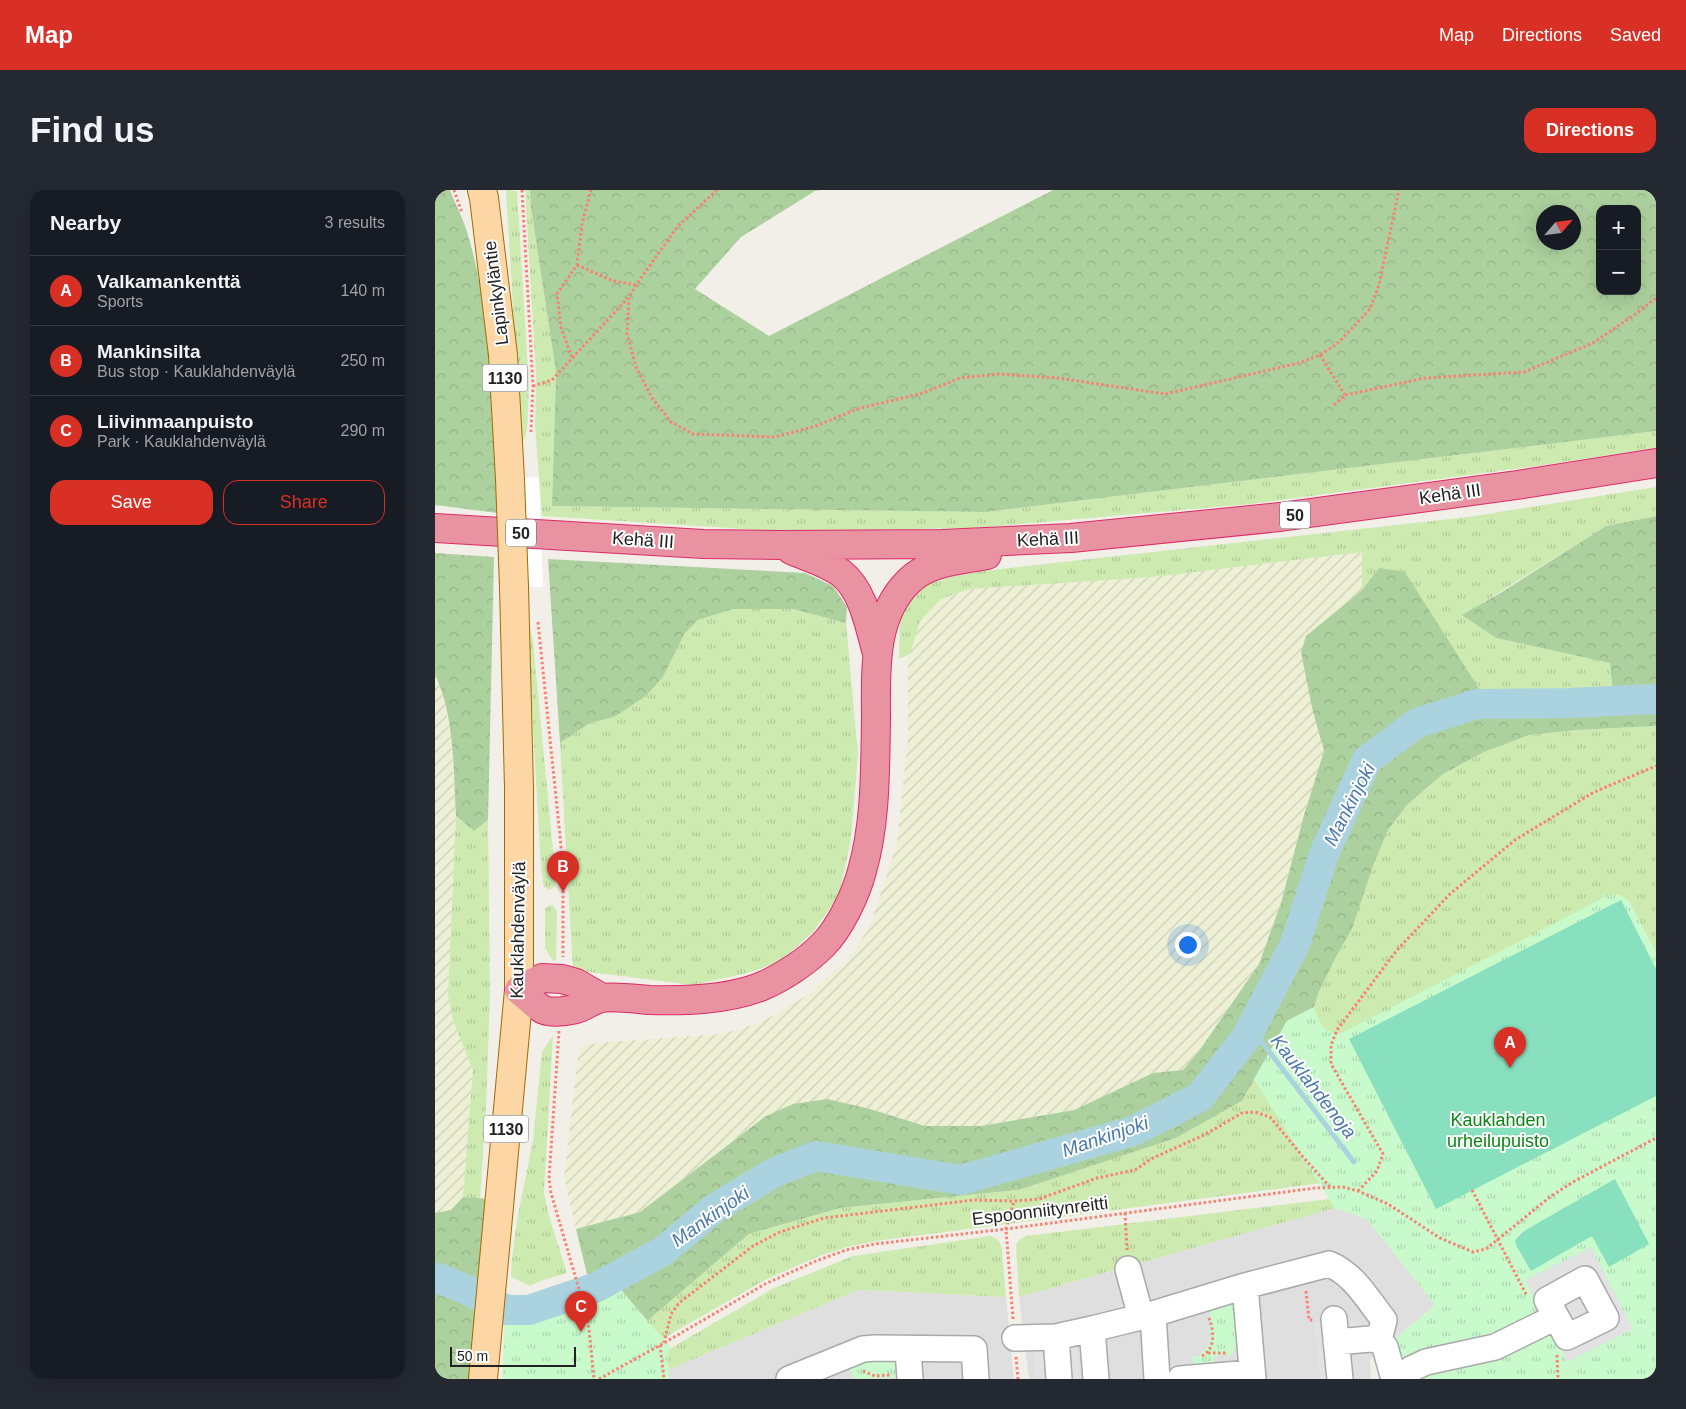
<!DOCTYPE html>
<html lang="en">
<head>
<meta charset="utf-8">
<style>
	:root { --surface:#171b24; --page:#242831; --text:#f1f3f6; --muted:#9ea1a6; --line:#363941; --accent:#d93025 }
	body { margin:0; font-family:Arial,sans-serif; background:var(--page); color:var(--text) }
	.controls { position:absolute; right:15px; top:15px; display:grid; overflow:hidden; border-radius:10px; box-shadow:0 5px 20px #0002 }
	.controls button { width:45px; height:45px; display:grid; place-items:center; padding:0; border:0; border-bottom:1px solid var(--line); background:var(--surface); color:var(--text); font:25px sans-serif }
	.compass { position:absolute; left:1101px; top:15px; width:45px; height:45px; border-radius:50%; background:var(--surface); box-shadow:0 5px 20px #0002; rotate:62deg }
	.scale { position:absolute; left:15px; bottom:12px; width:126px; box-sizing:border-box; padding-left:5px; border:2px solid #222; border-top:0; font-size:14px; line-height:18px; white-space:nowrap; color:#222; -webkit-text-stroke:4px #fff; paint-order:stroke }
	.you { position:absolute; left:752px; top:754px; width:18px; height:18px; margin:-12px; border:4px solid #fff; border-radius:50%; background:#1a73e8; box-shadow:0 0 0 8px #1a73e833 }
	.badge { display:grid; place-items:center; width:32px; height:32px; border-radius:50%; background:var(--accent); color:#fff; font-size:16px; font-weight:700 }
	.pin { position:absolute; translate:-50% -41px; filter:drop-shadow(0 1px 2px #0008) }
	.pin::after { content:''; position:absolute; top:26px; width:18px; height:15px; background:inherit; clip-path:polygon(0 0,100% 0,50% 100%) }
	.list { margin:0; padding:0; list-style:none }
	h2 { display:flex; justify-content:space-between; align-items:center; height:65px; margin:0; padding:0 20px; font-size:21px }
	h2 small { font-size:16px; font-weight:400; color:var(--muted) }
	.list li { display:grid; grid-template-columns:32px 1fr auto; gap:15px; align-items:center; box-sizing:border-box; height:70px; padding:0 20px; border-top:1px solid var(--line) }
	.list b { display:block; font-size:19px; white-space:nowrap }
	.list p { margin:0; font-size:16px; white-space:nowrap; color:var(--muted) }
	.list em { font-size:16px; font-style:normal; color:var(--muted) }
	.actions { display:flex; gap:10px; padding:15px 20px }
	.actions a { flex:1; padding:11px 0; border:1px solid var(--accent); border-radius:15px; text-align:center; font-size:18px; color:var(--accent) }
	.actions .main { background:var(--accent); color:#fff }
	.map { position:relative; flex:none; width:1221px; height:1189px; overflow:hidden; border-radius:15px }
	header { display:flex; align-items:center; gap:30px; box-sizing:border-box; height:70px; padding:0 25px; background:var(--accent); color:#fff }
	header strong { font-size:24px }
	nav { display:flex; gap:28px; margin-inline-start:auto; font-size:18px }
	.intro { display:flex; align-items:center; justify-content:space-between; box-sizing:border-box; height:120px; padding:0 30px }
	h1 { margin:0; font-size:35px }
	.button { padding:12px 22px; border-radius:15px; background:var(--accent); color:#fff; font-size:18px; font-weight:700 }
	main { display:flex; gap:30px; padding:0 30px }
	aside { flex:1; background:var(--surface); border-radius:15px; box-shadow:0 5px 20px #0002 }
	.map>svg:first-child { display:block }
	.residential { fill:#e0dfdf }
	.farmland { fill:url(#farmland-furrows) }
	.grass { fill:url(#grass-tufts) }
	.forest { fill:url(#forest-crowns); fill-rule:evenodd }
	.park { fill:url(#park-tufts) }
	.pitch { fill:#88e0be }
	.parking { fill:#e2e2e2 }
	.pier { fill:#fff }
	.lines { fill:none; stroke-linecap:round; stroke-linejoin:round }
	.stream { stroke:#aad3df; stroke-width:5 }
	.river { stroke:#aad3df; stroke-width:30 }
	.minor-casing { stroke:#a9a9a9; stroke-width:28 }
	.major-casing { stroke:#a06b00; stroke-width:30 }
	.highway-casing { stroke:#dc2a67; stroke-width:30 }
	.path { stroke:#fa8072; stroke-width:3; stroke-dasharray:2.5 2.5; stroke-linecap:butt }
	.minor { stroke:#fff; stroke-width:25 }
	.major { stroke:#fcd6a4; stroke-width:28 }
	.highway { stroke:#e892a2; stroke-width:28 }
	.major-bridge-casing { stroke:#a06b00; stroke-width:30; stroke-linecap:butt }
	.major-bridge { stroke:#fcd6a4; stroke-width:28 }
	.labels { text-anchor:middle; stroke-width:4; stroke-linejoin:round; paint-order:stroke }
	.shield { fill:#fff; stroke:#646464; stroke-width:1 }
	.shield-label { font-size:16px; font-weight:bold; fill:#222 }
	.street-label { font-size:18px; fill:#222; stroke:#fff }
	.park-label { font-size:18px; fill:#0c8416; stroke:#fff }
	.water-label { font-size:19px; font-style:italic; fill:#4a7aab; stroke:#fff }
</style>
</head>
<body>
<header>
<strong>Map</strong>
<nav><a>Map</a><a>Directions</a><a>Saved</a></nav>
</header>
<div class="intro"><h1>Find us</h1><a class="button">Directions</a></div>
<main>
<aside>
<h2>Nearby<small>3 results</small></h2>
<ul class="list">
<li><span class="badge">A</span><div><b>Valkamankenttä</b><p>Sports</p></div><em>140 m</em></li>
<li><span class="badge">B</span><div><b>Mankinsilta</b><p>Bus stop · Kauklahdenväylä</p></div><em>250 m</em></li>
<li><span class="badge">C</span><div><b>Liivinmaanpuisto</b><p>Park · Kauklahdenväylä</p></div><em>290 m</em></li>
</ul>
<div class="actions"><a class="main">Save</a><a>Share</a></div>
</aside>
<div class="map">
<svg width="1221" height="1189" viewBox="0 0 1221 1189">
	<defs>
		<pattern id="farmland-furrows" width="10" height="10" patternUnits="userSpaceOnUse" patternTransform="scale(1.25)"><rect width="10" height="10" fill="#eef0d5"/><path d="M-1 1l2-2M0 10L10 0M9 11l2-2" fill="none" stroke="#ccceb7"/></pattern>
		<pattern id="grass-tufts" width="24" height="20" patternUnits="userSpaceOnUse" patternTransform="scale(1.25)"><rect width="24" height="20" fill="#cdebb0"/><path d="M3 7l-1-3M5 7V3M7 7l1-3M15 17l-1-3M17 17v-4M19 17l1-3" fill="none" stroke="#b0c997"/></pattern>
		<pattern id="forest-crowns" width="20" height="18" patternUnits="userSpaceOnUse" patternTransform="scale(1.25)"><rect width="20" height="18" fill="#add19e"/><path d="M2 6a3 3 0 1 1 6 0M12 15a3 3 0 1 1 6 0" fill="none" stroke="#95b388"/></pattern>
		<pattern id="park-tufts" width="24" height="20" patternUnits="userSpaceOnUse" patternTransform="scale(1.25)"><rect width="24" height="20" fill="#c8facc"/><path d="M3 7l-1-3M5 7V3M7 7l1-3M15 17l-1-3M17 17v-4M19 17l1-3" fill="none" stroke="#acd6af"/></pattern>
	</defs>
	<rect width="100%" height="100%" fill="#f2efe9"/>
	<path class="residential" d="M 900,1018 L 932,1029 L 1000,1115 L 935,1170 L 936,1189 L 594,1189 L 584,1107 Z
		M 423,1100 L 571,1107 L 579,1189 L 234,1189 L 233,1180 Z"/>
	<path class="farmland" d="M 927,362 L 927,400 L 871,446 L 866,462 L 877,518 L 889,561 L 869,625 L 846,713 L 824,774 L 764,861 L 748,880 L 718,883 L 639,920 L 546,936 L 490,936 L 435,919 L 331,926 L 205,1022 L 141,1039 L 129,987 L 144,857 L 162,853 L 287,844 L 327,832 L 369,807 L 413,770 L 435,736 L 462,653 L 473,547 L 473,470 L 485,431 L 506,409 L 534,399 L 718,387 Z
		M 0,484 L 7,498 L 16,548 L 21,626 L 13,805 L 18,831 L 38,880 L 28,1007 L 16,1020 L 0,1023 Z"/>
	<path class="grass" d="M 71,0 L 82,1 L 94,196 L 92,240 L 88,253 L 86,254 Z
		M 90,0 L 95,0 L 96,18 L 121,182 L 117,316 L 550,322 L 1221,241 L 1221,258 L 1087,278 L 816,314 L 541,338 L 342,341 L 107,326 L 100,236 L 101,185 Z
		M 1221,297 L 1221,326 L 1171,336 L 1028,425 L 1061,448 L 1175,473 L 1179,516 L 1059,522 L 970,383 L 944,378 L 927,400 L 927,362 L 718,387 L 534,399 L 506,409 L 485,431 L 475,464 L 464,469 L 465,423 L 492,394 L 530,383 L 1033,327 Z
		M 298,419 L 358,419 L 411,433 L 423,564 L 416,649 L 404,705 L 379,741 L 345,772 L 312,783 L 258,795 L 138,780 L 125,553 L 155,533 L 179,527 L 228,487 L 250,443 L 263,430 Z
		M 92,431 L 95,437 L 98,451 L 121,691 L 120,696 L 115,700 L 109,697 L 106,677 Z
		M 1221,536 L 1221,763 L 1194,711 L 905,992 L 879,994 L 441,1051 L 412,1057 L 382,1067 L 330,1090 L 224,1151 L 204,1138 L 314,1044 L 405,1018 L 584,1000 L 741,948 L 807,911 L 852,831 L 879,817 L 883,804 L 901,767 L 917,739 L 938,676 L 953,640 L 972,615 L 1008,584 L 1049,562 L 1094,545 L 1142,540 Z
		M 21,626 L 39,641 L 53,630 L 55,804 L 51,919 L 45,1009 L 28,1007 L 38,880 L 18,831 L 13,805 Z
		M 114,715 L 118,716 L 122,721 L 121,770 L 118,771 L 110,758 L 110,719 Z
		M 118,845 L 109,1003 L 114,1026 L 132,1083 L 108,1090 L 95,1096 L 76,1087 L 77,1069 L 82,1030 L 98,950 L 107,862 Z
		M 903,1008 L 1069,1082 L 1000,1115 L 932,1029 L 900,1018 L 584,1107 L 581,1055 L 584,1050 L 591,1046 Z
		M 555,1046 C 563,1048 565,1051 567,1059 L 571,1107 L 423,1100 L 233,1180 L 233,1162 L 236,1158 L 339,1098 L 418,1066 Z"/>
	<path class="forest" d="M 0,0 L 15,0 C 20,14 28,28 32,42 C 60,133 58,230 63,323 L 0,315 Z
		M 95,0 L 386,0 L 380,1 L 306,47 L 260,99 L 334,146 L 618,0 L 1221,0 L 1221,241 L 550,322 L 117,316 L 121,182 L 96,18 ZM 1165,19 L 1202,19 L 1202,101 L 1165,101 ZM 1108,22 L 1138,22 L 1138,52 L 1108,52 Z
		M 1221,326 L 1221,536 L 1142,540 L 1094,545 L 1049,562 L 1008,584 L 972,615 L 953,640 L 938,676 L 917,739 L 901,767 L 883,804 L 879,817 L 852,831 L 807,911 L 741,948 L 584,1000 L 405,1018 L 314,1044 L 204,1138 L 161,1121 L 141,1039 L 205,1022 L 331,926 L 358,914 L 392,909 L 435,919 L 490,936 L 546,936 L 639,920 L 718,883 L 748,880 L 764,861 L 824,774 L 846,713 L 869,625 L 889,561 L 877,518 L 866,462 L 871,446 L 927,400 L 944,378 L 970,382 L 1059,522 L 1179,516 L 1175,473 L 1061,448 L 1027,425 L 1067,402 L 1171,336 Z
		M 0,363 L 59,367 L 53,630 L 39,641 L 21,626 C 18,579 20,527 0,484 Z
		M 113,369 L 370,383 L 398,396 L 412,417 L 411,433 L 358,419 L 298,419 L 263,430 L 250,443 L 228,487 L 211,506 L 179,527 L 155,533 L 125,553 Z
		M 28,1007 L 54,1009 L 40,1189 L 0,1189 L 0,1023 L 16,1020 Z"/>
	<path class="park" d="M 1176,704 L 1185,705 L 1194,711 L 1221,763 L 1221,1189 L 980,1189 L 979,1184 L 955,1153 L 1000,1115 L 932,1029 L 900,1018 L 819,889 L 852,831 L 879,817 C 885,833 887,842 905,844 Z
		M 181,1094 L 236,1158 L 233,1162 L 234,1189 L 67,1189 L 70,1125 L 95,1126 Z
		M 796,1110 L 803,1121 L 808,1138 C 804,1147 802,1158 796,1166 L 789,1164 L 779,1167 L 781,1178 L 769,1179 L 759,1175 L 757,1167 L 764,1166 L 774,1155 L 775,1116 Z
		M 461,1169 L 465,1178 L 466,1187 L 420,1189 L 412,1174 L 422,1171 Z"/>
	<path class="pitch" d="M 1186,710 L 1221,779 L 1221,906 L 1001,1019 L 914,849 Z
		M 1180,989 L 1214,1054 L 1174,1077 L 1157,1046 L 1096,1081 L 1081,1055 L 1080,1050 L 1089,1041 Z"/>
	<path class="parking" d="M 1156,1057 L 1198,1139 L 1132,1172 L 1090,1090 Z
		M 924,1128 L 927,1158 L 914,1159 L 917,1189 L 885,1189 L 879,1132 Z
		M 641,1155 L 644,1189 L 601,1189 L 598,1159 Z"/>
	<path class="pier" d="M 104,287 L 108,397 L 65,396 L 62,290 Z"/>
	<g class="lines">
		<path class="stream" d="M 816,838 L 919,972"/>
		<path class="river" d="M 0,1089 L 3,1088 L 30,1099 L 72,1120 L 94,1120 L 162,1097 L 228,1061 L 280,1018 L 340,982 L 381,966 L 526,990 L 698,941 L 765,907 L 812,846 L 860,754 L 889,664 L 932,570 L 982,533 L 1042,514 L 1135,513 L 1221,509"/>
		<g class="minor-casing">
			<path id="minor" d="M 693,1079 L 706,1127
				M 1150,1089 L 1171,1128 L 1132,1147 L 1112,1110 Z
				M 810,1096 L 818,1189
				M 718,1124 L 722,1189
				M 899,1129 L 905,1189
				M 657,1139 L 661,1189
				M 621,1147 L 624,1189
				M 580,1148 L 621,1147 L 657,1139 L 718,1124 L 810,1096 L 894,1074 C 919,1084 933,1110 949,1130 L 944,1150
				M 901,1152 L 935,1149 L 944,1150 L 950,1157 L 959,1189
				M 473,1159 L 475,1189
				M 354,1189 L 428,1159 L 440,1158 L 539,1159 L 541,1189
				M 745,1189 L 817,1183
				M 960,1189 L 976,1179 L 991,1172 L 1060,1157 L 1121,1127"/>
		</g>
		<g class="major-casing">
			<path id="major" d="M 47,0 L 49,8 L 68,165 L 75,289
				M 48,1189 L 84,800 L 84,598 L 79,397"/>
		</g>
		<g class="highway-casing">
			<path id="highway" d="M 0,338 L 268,354 L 345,355 L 507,354 L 636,348 L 845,327 L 1082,295 L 1221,273
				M 356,360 C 372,367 391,372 406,383 C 428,400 434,435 441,460
				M 167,808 L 141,793 L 127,789 L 107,788 L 84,800 C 91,805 100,816 109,820 C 117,823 132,821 141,819 C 149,817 157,810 166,808 C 178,806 202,809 214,810 C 250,811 291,810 325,797 C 347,788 371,772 388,755 C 405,738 421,704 427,681 C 441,632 440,581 441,530 C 441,483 437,427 474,391 C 494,371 527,370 552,365"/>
		</g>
		<path class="path" d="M 19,0 L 27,23
			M 87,0 L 98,196 L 96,242
			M 282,0 L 243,36 L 201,95 L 194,107 L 192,144 L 201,177 L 217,208 L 236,232 L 258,244 L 340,247 L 381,236 L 422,219 L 488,203 L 525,188 L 565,184 L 623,188 L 730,204 L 864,173 L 885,165 L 902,154 L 935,119 L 944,95 L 964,0
			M 142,75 L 178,91 L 201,95
			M 885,165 L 910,205
			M 137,167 L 126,138 L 122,104 L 142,75 L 147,34 L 156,0
			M 98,196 L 117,190 L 193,108
			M 899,215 L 911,205 L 990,188 L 1089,182 L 1158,153 L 1202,123 L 1221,108
			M 103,432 L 126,656 L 128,702 L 128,767
			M 124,841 L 114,989 L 116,1003 L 153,1130 L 159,1189
			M 1037,1000 L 1092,1106
			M 923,1001 L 942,981 L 948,964 L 896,874 L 896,855 L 902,840 L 962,760 L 1015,704 L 1080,650 L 1159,602 L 1221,576
			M 690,1023 L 692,1060
			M 871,1101 L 874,1130 L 879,1130
			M 578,1129 L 571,1039 L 579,1011 L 604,1009 L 662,988 L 700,980 L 718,968 L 771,944 L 807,923 L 820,922 L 835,927 L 869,968 L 895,997
			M 229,1153 L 236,1124 L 244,1113 L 318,1056 L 345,1042 L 389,1028 L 539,1010 L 579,1011
			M 225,1155 L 229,1189
			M 773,1163 L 791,1163
			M 1122,1165 L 1123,1189
			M 767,1166 C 781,1158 779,1141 774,1128
			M 581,1167 L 583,1189
			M 428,1181 L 440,1186 L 455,1185
			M 164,1189 L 229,1153 L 330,1094 L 381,1071 L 411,1060 L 440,1054 L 571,1039 L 880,998 L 908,997 L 923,1001 L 953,1014 L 1005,1048 L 1038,1062 L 1051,1059 L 1115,1007 L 1138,992 L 1221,948"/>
		<use href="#minor" class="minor"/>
		<use href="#major" class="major"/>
		<use href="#highway" class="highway"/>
		<g class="major-bridge-casing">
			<path id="major-bridge" d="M 75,289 L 79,397"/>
		</g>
		<use href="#major-bridge" class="major-bridge"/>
	</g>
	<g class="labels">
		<g class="shield">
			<rect x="47.5" y="174.5" width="45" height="27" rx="4"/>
			<rect x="845" y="311.5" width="30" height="27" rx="4"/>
			<rect x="71" y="329.5" width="30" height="27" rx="4"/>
			<rect x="48.5" y="925.5" width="45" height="27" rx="4"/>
		</g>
		<g class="shield-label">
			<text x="70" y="194">1130</text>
			<text x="860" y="331">50</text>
			<text x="86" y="349">50</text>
			<text x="71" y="945">1130</text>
		</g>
		<g class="street-label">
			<text transform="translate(61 103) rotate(-97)" y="6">Lapinkyläntie</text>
			<text transform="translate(1015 304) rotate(-8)" y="6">Kehä III</text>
			<text transform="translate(613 349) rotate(-3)" y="6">Kehä III</text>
			<text transform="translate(208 350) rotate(4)" y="6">Kehä III</text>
			<text transform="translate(83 740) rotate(-89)" y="6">Kauklahdenväylä</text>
			<text transform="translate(605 1021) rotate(-7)" y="6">Espoonniitynreitti</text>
		</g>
		<g class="park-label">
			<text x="1063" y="936">Kauklahden<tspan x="1063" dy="21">urheilupuisto</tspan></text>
		</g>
		<g class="water-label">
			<text transform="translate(914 614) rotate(-63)" y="7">Mankinjoki</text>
			<text transform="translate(879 896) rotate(52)" y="7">Kauklahdenoja</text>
			<text transform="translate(670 946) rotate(-19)" y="7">Mankinjoki</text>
			<text transform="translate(275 1026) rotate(-35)" y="7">Mankinjoki</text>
		</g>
	</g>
</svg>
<div class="controls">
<button>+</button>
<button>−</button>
</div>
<svg class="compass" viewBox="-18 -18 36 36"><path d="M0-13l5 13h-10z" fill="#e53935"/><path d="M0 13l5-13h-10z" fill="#9ea1a6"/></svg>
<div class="scale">50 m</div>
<div class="you"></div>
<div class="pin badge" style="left:1075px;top:878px">A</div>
<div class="pin badge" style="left:128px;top:702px">B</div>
<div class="pin badge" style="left:146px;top:1142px">C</div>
</div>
</main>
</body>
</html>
